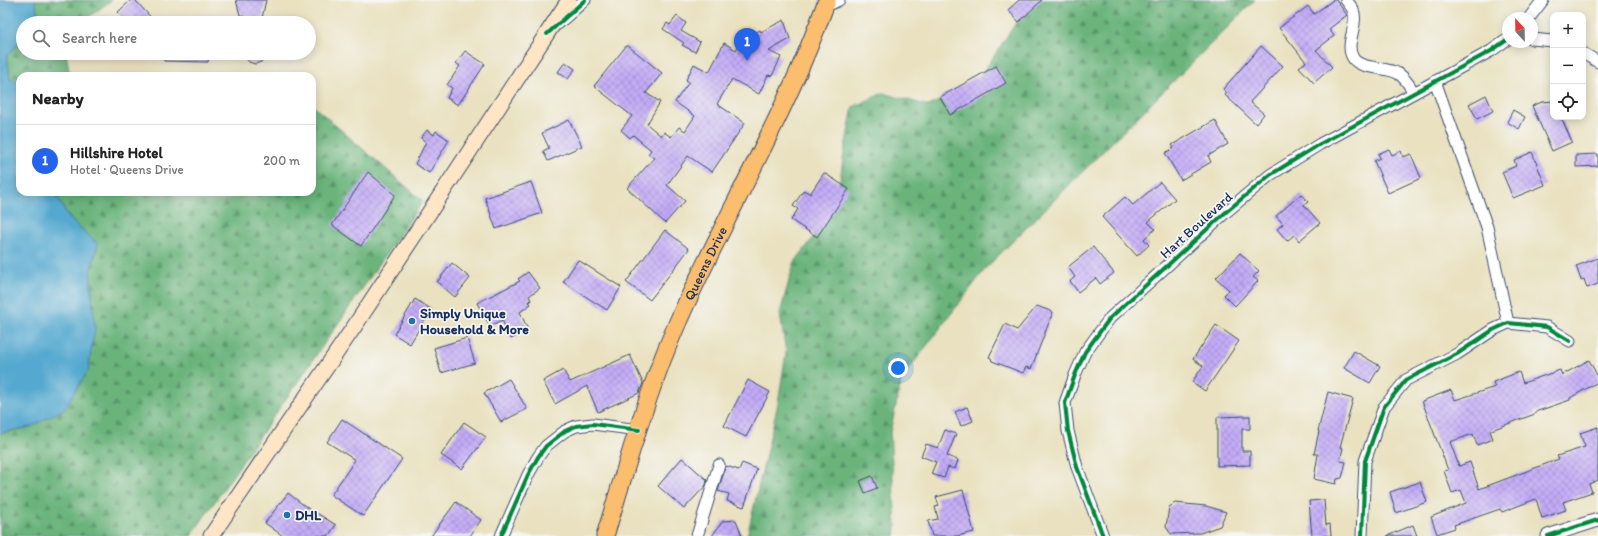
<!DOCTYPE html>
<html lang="en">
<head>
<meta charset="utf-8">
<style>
	:root { --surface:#fff; --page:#f2f2f2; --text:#222; --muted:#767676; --line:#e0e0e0; --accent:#2563eb }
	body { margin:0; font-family:Itim,sans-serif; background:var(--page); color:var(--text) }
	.controls { position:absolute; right:12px; top:12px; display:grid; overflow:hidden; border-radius:8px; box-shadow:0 2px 10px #0003 }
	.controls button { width:36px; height:36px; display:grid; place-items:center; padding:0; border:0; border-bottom:1px solid var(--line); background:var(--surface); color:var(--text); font:20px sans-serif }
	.compass { position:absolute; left:1502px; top:12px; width:36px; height:36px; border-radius:50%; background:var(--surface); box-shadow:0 2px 10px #0003; rotate:338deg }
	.you { position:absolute; left:898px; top:368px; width:14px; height:14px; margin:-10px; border:3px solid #fff; border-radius:50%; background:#1a73e8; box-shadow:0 0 0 6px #1a73e833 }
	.badge { display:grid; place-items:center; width:26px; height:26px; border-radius:50%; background:var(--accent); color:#fff; font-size:13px; font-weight:700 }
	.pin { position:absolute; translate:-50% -33px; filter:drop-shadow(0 1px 2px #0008) }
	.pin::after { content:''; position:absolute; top:21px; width:14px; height:12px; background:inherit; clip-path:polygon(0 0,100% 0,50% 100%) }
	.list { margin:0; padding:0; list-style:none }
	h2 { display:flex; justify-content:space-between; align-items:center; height:52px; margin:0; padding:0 16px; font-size:17px }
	h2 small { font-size:13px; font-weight:400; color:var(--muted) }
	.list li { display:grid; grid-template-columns:26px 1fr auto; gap:12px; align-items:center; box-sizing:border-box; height:72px; padding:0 16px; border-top:1px solid var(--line) }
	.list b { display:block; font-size:15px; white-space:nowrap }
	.list p { margin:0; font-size:13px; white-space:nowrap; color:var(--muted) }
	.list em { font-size:13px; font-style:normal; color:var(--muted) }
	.icon { flex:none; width:22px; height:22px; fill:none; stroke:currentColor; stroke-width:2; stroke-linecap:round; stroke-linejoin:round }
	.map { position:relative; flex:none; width:1598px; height:536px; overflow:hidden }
	.search { position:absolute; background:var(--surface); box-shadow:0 2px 10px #0003; left:16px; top:16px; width:300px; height:44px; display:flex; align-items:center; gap:10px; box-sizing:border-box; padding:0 14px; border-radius:22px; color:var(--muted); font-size:15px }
	.panel { position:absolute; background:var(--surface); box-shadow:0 2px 10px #0003; left:16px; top:72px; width:300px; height:124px; border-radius:12px }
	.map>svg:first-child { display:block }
	.forest { fill:url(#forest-firs); stroke:#42726c }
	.water { fill:#54a9d0; stroke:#386c97 }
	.building { fill:url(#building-cross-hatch) }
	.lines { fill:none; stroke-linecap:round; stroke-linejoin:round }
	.minor-casing { stroke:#3a4a6d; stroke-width:13 }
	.tertiary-casing { stroke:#3a4a6d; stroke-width:15 }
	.secondary-casing { stroke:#3a4a6d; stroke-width:17 }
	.primary-casing { stroke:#3a4a6d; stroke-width:19 }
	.minor { stroke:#fff; stroke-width:11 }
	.tertiary { stroke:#fff; stroke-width:13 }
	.secondary { stroke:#fde5c5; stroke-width:15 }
	.primary { stroke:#fbbd6e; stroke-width:17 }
	.cycleway-casing { stroke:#f6f6f2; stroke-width:6 }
	.cycleway { stroke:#00873e; stroke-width:4 }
	.poi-dot { fill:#1f6fb2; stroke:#f6f6f2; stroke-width:1.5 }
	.labels { text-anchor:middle; stroke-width:3.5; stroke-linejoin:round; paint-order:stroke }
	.street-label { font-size:14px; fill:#1b2f5e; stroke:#f6f6f2 }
	.poi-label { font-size:14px; font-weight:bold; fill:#1b2f5e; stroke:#f6f6f2; text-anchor:start }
</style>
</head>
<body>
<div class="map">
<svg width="1598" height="536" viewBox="0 0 1598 536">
	<defs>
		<pattern id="forest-firs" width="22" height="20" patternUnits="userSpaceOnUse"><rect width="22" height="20" fill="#6ab47b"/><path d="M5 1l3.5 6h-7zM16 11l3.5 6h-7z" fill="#569368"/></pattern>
		<pattern id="building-cross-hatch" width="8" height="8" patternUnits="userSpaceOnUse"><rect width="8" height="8" fill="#c3acf7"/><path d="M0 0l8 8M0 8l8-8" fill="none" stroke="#9e8ccb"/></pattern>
	</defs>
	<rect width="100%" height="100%" fill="#f6f6f2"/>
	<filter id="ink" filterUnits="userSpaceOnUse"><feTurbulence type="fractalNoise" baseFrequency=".025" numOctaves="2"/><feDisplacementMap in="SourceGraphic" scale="8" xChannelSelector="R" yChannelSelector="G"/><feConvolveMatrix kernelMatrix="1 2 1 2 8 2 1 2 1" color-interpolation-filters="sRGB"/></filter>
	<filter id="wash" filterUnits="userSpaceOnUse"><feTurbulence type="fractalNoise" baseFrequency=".012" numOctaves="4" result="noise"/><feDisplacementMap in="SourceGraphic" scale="16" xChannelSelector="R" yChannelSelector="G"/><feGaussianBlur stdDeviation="0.9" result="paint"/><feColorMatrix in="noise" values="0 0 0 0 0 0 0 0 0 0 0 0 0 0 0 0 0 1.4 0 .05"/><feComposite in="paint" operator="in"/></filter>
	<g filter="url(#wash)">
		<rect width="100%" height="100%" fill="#e9e1bf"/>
		<path class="forest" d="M 35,0 L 112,0 L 80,23 L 39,23 Z
			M 1031,0 L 1255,0 L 986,268 L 902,378 L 890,432 L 896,527 L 895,536 L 747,536 L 778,403 L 786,353 L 780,313 L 794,263 L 836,208 L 844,153 L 853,107 L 883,93 L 929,106 L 978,80 Z
			M 23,38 L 23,53 L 66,53 L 70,76 L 20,76 L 20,82 L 10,79 L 7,56 Z
			M 312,105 L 423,201 L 191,536 L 0,536 L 0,433 L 31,427 L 95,328 L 90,272 L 98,244 L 70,219 L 54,192 L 312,192 Z"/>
		<path class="water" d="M 0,0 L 35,0 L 39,23 L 23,23 L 23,38 L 7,56 L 10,79 L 20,82 L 20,97 L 17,100 L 20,112 L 20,192 L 54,192 L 70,219 L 98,244 L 90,272 L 95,328 L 88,371 L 64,409 L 31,427 L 0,433 Z"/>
		<g id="blocks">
			<path class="building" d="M 131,0 L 135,0 L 156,23 L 127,23 L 118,12 Z
				M 236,0 L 266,0 L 261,23 L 257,23 L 240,15 Z
				M 1019,0 L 1042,0 L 1019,22 L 1008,10 Z
				M 1333,0 L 1336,0 L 1347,15 L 1329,29 L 1334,36 L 1316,50 L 1332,67 L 1314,83 L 1299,67 L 1306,62 L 1279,28 L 1308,6 L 1314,14 Z
				M 677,16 L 686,23 L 681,31 L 700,42 L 695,52 L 682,45 L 684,43 L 663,29 L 667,23 L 670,25 Z
				M 784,20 L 790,39 L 769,51 L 781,57 L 772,76 L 768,75 L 759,94 L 732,79 L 717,104 L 745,123 L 712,172 L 688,156 L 667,185 L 685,201 L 665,223 L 627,188 L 654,158 L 648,154 L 651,150 L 633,135 L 630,138 L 621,130 L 632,116 L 594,86 L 627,45 L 662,73 L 646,93 L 660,102 L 647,124 L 661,136 L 664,132 L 671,137 L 679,127 L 685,131 L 695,116 L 675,102 L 689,82 L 686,80 L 694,64 L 709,72 L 724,43 L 736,50 L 741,41 L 760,30 L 761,32 Z
				M 1261,46 L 1283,66 L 1250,102 L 1264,114 L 1256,124 L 1225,95 L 1227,93 L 1223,89 Z
				M 465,51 L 485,64 L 458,105 L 447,98 L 452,88 L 447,85 L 460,66 L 456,63 Z
				M 164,53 L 209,53 L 208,62 L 164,61 Z
				M 242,53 L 268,53 L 261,62 L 255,64 L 249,62 Z
				M 565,62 L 575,69 L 568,79 L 558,72 Z
				M 996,66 L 1006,83 L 950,115 L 940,97 Z
				M 1486,95 L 1493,111 L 1477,119 L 1469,104 Z
				M 1553,101 L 1553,117 L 1561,117 L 1572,142 L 1552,151 L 1532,106 L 1542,102 Z
				M 1513,110 L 1525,117 L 1519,129 L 1507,122 Z
				M 569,120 L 582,146 L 548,161 L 543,151 L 549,148 L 542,133 Z
				M 1215,120 L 1228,144 L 1208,156 L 1211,162 L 1181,180 L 1165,153 L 1174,148 L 1172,145 Z
				M 427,130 L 434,135 L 436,131 L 449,140 L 429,173 L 415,164 L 426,142 L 421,138 Z
				M 1389,149 L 1392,155 L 1401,151 L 1403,157 L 1411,154 L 1421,178 L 1388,193 L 1374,161 L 1380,158 L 1378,154 Z
				M 1532,152 L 1545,185 L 1513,198 L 1502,172 L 1516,166 L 1514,160 Z
				M 1598,154 L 1598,166 L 1576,167 L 1576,155 Z
				M 368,172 L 395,195 L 361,246 L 332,225 Z
				M 824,173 L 849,189 L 817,237 L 791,220 L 798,209 L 793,206 L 804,190 L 810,194 Z
				M 531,182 L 542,213 L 496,229 L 485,198 Z
				M 1160,182 L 1175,199 L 1148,222 L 1155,229 L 1144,239 L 1149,245 L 1137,256 L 1102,217 L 1125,197 L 1133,205 Z
				M 1301,194 L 1308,202 L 1304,205 L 1320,223 L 1299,241 L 1294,235 L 1287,241 L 1277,229 L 1283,224 L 1276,216 Z
				M 665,230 L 689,249 L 650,300 L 626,282 Z
				M 1093,247 L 1114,273 L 1100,284 L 1096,278 L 1078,292 L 1070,281 L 1075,277 L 1068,267 Z
				M 1240,253 L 1259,271 L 1253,277 L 1258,281 L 1235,306 L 1224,295 L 1229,290 L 1216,278 Z
				M 1598,258 L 1598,284 L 1587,288 L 1584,279 L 1581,280 L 1576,266 Z
				M 578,260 L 621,287 L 607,310 L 563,282 Z
				M 452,263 L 470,278 L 455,297 L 437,282 Z
				M 528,272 L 540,288 L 529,296 L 531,300 L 529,302 L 531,304 L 520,312 L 528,330 L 511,339 L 502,320 L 490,326 L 477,303 L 520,281 L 518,279 Z
				M 415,299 L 431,309 L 410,344 L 394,334 Z
				M 1037,306 L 1053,312 L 1031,369 L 1026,367 L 1023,373 L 992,361 L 991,358 L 989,357 L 1005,324 L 1017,330 Z
				M 1216,325 L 1239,341 L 1205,391 L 1192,382 L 1203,366 L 1193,359 Z
				M 467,338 L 475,363 L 441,373 L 434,348 Z
				M 1354,351 L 1380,366 L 1370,383 L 1344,368 Z
				M 630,355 L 643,383 L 639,393 L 598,412 L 587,386 L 555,404 L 543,381 L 563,370 L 570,382 Z
				M 1589,360 L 1598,377 L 1598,382 L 1570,398 L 1570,400 L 1535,412 L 1535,414 L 1494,429 L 1490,431 L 1493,439 L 1477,445 L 1473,434 L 1450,442 L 1459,466 L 1470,462 L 1479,489 L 1559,459 L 1557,456 L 1585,447 L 1580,433 L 1598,427 L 1598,480 L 1589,484 L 1592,492 L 1563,502 L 1566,510 L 1542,518 L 1536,499 L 1502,512 L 1500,509 L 1454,525 L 1455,528 L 1437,534 L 1431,517 L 1466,503 L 1461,490 L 1452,493 L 1444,471 L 1448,470 L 1422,401 L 1451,390 L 1455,400 L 1495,387 L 1493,382 L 1519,372 L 1523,383 L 1560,370 L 1562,375 Z
				M 509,379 L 527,409 L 501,422 L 484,393 Z
				M 748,380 L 770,392 L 746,437 L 724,426 Z
				M 1328,392 L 1353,399 L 1340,447 L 1343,448 L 1340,461 L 1346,462 L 1342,478 L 1337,479 L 1336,484 L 1314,479 L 1318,454 L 1314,454 L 1319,431 L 1318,431 Z
				M 967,407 L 973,421 L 961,426 L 955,412 Z
				M 1250,416 L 1250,429 L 1242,429 L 1242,451 L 1250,451 L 1250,465 L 1217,466 L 1217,417 Z
				M 342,419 L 402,459 L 363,516 L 331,495 L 355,460 L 327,442 Z
				M 464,422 L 486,437 L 462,469 L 441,455 Z
				M 945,430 L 956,434 L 947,456 L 958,460 L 955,469 L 948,467 L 944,478 L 931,474 L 936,462 L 921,456 L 926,444 L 938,448 Z
				M 682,458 L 707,480 L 706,485 L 684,509 L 658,486 Z
				M 742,463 L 757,469 L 744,507 L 727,501 L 729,494 L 718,491 L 726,466 L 739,470 Z
				M 872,476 L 877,488 L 865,493 L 860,481 Z
				M 1420,482 L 1427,502 L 1396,513 L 1390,492 Z
				M 963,490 L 974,532 L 957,536 L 932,536 L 928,521 L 938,519 L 935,507 L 939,506 L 936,497 Z
				M 288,493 L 314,513 L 315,512 L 336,525 L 328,536 L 283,536 L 265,523 Z
				M 1324,500 L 1326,525 L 1330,524 L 1331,536 L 1312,536 L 1309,501 Z
				M 456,502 L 481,520 L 470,536 L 431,536 Z
				M 1175,503 L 1206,506 L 1226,512 L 1220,526 L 1200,533 L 1171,534 L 1166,527 L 1169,507 Z
				M 736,520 L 742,536 L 712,536 L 723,521 Z
				M 1413,525 L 1417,536 L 1387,536 Z"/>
		</g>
	</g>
	<g filter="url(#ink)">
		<use href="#blocks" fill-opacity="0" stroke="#3a4a6d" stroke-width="1"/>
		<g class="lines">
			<g class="minor-casing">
				<path id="minor" d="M 1346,0 C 1348,3 1352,7 1353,10 C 1359,25 1344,44 1353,58 C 1360,70 1387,66 1399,74 C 1405,78 1410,86 1414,93
					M 824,7 L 839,0
					M 1529,18 L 1543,0
					M 558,24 L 585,0
					M 1532,39 L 1553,41
					M 1583,53 L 1598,62
					M 1435,81 L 1487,227 L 1508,323
					M 501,536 L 528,475 L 538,457 L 546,446 L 565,431 L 576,426 L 593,424 L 639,430
					M 697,536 L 719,465
					M 1103,536 L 1077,467 L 1068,431 L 1065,403 L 1075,375 L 1085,352 L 1110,318 L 1226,212 L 1270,175 L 1320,144 L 1491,51 L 1508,39
					M 1362,536 L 1365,461 L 1384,407 L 1406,380 L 1457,354 L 1493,330 L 1508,323 L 1547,327 L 1570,341"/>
			</g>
			<g class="tertiary-casing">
				<path id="tertiary" d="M 1548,536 L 1598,520"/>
			</g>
			<g class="secondary-casing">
				<path id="secondary" d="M 211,536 L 354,327 L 569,0"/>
			</g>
			<g class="primary-casing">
				<g id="primary">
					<path id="s1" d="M 605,536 C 627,465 647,392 677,324 C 725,215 787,113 827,0"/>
				</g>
			</g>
			<use href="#minor" class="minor"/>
			<use href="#tertiary" class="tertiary"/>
			<use href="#secondary" class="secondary"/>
			<use href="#primary" class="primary"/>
			<g class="cycleway-casing">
				<path id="cycleway" d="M 547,34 L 585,0
					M 501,536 L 528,475 L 538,457 L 546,446 L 565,431 L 576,426 L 593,424 L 639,430
					M 1103,536 L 1077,467 L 1068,431 L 1065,403 L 1075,375 L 1085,352 L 1110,318 L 1226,212 L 1270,175 L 1320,144 L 1491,51 L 1508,39
					M 1362,536 L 1365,461 L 1384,407 L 1406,380 L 1457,354 L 1493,330 L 1508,323 L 1547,327 L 1570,341
					M 1548,536 L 1598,520"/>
			</g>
			<use href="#cycleway" class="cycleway"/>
		</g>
	</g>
	<g class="poi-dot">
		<circle cx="412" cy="321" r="4"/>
		<circle cx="287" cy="515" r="4"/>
	</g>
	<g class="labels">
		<g class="street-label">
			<text transform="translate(1196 225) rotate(-42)" y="5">Hart Boulevard</text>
			<text dy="5" stroke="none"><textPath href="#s1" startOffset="291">Queens Drive</textPath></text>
		</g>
		<g class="poi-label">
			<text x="420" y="318">Simply Unique<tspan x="420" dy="16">Household &amp; More</tspan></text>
			<text x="295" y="520">DHL</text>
		</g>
	</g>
</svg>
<div class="controls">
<button>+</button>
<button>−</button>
<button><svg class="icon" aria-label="locate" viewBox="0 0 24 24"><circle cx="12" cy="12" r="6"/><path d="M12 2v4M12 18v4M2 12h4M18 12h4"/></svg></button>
</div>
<svg class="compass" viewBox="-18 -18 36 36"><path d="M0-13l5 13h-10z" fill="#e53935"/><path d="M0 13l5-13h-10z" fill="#767676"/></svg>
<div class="you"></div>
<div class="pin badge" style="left:747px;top:61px">1</div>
<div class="search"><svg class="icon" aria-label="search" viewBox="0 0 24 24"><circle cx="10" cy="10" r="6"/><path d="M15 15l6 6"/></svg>Search here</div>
<section class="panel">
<h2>Nearby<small></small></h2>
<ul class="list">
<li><span class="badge">1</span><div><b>Hillshire Hotel</b><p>Hotel · Queens Drive</p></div><em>200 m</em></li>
</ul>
</section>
</div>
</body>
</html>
